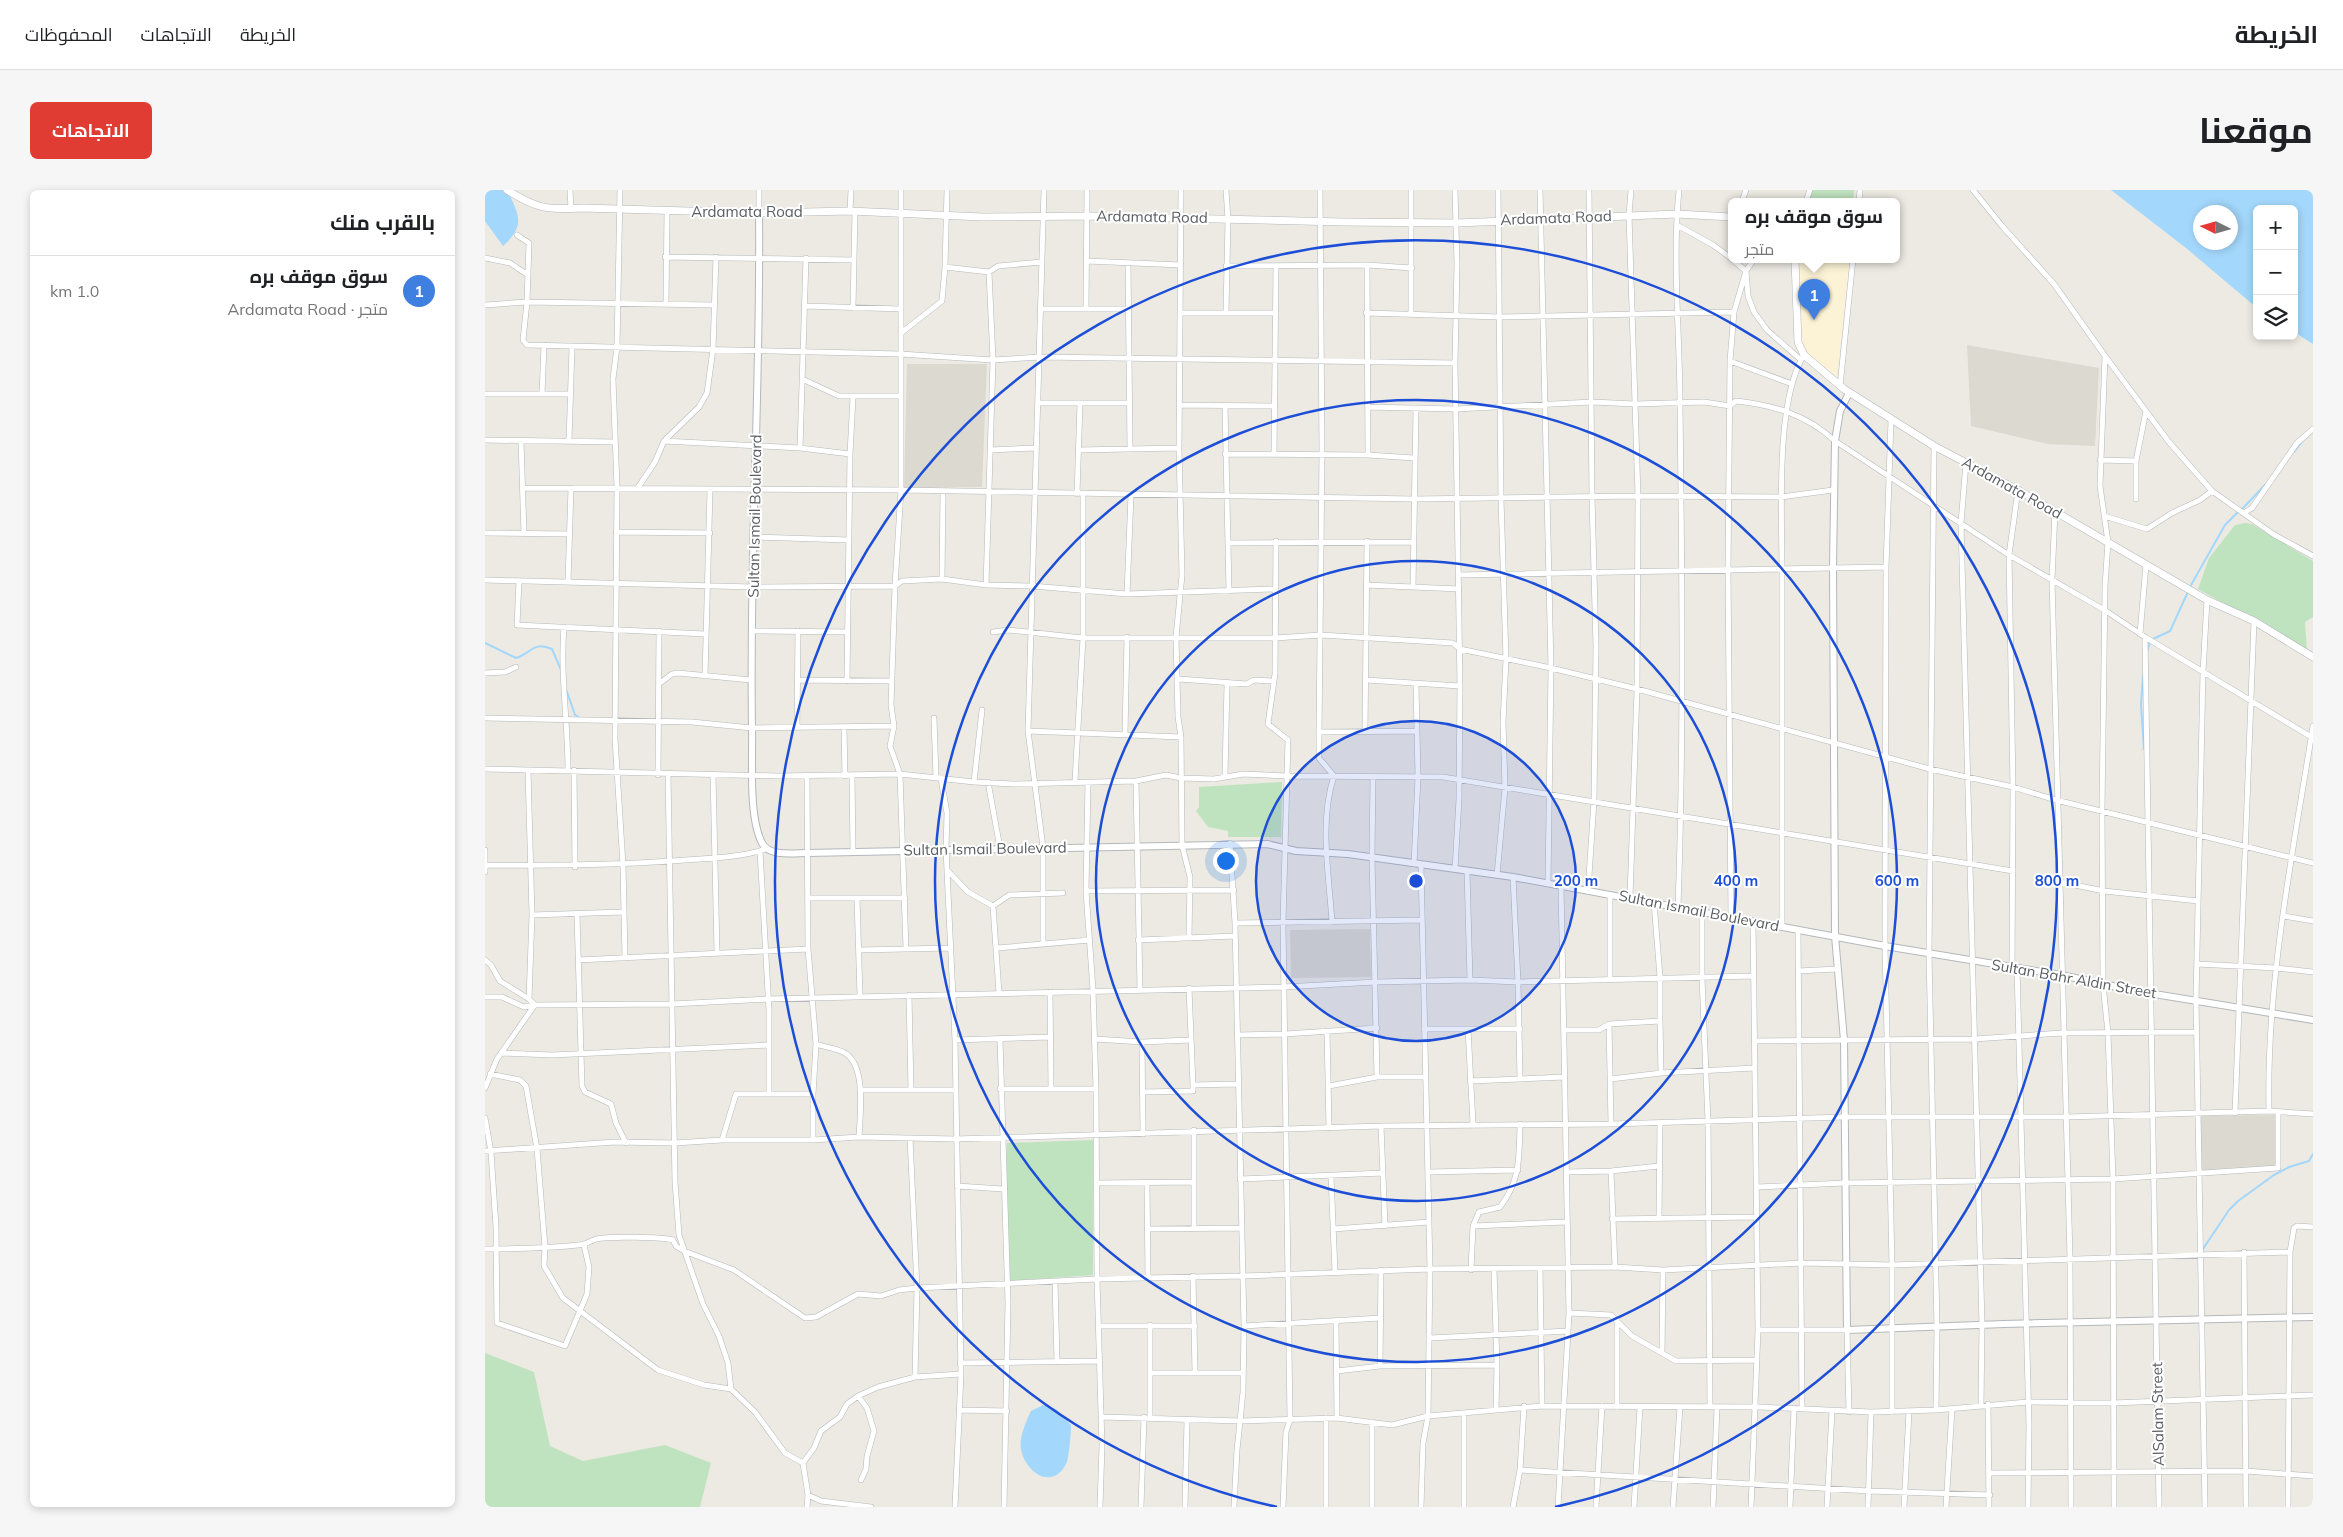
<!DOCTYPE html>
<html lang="ar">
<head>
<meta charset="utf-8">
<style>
	:root { --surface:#fff; --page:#f6f6f6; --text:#202124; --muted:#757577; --line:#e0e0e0; --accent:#e13c33 }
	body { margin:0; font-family:Mulish,Cairo,sans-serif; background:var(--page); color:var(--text); direction:rtl }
	.controls { position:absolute; right:15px; top:15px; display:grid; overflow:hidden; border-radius:8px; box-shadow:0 2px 8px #0003 }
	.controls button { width:45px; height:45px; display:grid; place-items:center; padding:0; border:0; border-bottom:1px solid var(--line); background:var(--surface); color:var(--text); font:25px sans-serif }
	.compass { position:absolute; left:1708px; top:15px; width:45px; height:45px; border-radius:50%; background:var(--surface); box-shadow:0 2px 8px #0003; rotate:275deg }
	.you { position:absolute; left:740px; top:670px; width:18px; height:18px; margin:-12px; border:4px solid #fff; border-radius:50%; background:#1a73e8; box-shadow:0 0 0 8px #1a73e833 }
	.badge { display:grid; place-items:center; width:32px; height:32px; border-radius:50%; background:var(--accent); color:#fff; font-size:16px; font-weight:700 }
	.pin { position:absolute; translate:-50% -41px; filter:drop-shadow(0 1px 2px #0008) }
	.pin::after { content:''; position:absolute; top:26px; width:18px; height:15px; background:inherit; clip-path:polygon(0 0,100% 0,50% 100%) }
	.popup { position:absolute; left:1243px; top:8px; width:172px; height:65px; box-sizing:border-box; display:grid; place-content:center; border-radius:8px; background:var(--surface); filter:drop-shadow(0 1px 4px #0005); font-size:16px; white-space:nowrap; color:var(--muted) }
	.popup b { font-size:19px; color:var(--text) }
	.popup::after { content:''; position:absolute; left:50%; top:100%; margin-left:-10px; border:10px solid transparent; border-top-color:var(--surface) }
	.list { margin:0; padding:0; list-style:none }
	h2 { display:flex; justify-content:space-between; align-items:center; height:65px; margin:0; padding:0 20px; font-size:21px }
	h2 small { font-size:16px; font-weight:400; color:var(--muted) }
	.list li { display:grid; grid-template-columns:32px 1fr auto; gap:15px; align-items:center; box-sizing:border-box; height:70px; padding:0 20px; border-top:1px solid var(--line) }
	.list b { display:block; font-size:19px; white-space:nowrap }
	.list p { margin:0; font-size:16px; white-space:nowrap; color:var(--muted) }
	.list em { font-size:16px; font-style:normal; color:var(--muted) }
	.icon { flex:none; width:28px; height:28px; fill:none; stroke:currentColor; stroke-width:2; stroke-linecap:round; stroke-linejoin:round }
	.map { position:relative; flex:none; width:1828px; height:1317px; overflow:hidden; direction:ltr; border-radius:8px }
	header { display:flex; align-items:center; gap:30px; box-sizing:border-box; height:70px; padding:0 25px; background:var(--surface); border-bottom:1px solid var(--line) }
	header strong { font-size:24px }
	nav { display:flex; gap:28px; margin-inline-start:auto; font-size:18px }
	.intro { display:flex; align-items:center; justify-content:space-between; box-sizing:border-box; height:120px; padding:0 30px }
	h1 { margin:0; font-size:35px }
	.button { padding:12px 22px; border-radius:8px; background:var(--accent); color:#fff; font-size:18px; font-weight:700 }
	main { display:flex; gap:30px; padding:0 30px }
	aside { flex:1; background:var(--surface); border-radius:8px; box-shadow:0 2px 8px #0003 }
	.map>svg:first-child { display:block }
	.commercial { fill:#fcf3d7 }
	.education { fill:#dcd9d0 }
	.green { fill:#c0e3bf }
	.water { fill:#a3d7fb; fill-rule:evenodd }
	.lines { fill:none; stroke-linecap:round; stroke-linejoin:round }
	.stream { stroke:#a3d7fb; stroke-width:2 }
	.minor-casing { stroke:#b4b8bc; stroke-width:6 }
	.tertiary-casing { stroke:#b4b8bc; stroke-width:8 }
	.secondary-casing { stroke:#b3b7bc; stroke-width:8 }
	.minor { stroke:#fff; stroke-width:5 }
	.tertiary { stroke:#fff; stroke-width:6 }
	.secondary { stroke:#fff; stroke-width:7 }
	.ring { fill:none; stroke:#1d4ed8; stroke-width:2.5 }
	.labels { text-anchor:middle; stroke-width:4; stroke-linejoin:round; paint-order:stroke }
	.street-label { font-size:15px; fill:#5a5e62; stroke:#fff }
	.centre { fill:#1d4ed8; stroke:#fff; stroke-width:2.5 }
	.ring-label { font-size:15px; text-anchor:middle; font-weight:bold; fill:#1d4ed8; stroke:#fff; stroke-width:4; stroke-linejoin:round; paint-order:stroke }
</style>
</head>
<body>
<header>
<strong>الخريطة</strong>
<nav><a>الخريطة</a><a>الاتجاهات</a><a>المحفوظات</a></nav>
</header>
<div class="intro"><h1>موقعنا</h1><a class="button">الاتجاهات</a></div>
<main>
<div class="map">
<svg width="1828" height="1317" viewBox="0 0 1828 1317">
	<rect width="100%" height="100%" fill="#eceae2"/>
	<path class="commercial" d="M 1313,69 L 1365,69 L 1352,187 L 1322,164 L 1315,150 Z"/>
	<path class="education" d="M 1482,155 L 1614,178 L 1610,256 L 1563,254 L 1486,236 Z
		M 422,174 L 502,174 L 497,297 L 419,298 Z
		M 885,739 L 886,787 L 806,788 L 805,740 Z
		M 1791,925 L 1791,976 L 1716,982 L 1712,926 Z"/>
	<path class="green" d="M 1326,0 L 1369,0 L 1368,11 L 1322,11 Z
		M 1760,333 L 1767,334 L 1828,371 L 1828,427 L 1820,432 L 1822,460 L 1713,399 L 1724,368 L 1750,335 Z
		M 797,592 L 796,647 L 743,647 L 743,641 L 723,637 L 711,621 L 714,617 L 714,597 Z
		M 608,950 L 608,1085 L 524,1091 L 520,1003 L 522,953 Z
		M 0,1163 L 49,1182 L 65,1256 L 98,1271 L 180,1255 L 226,1273 L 215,1317 L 0,1317 Z"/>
	<path class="water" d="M 0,0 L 22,0 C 34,25 41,35 18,56 L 0,31 Z
		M 1626,0 L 1828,0 L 1828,154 L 1809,142 L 1809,19 L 1772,19 L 1772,118 L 1701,58 ZM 1746,22 L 1746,52 L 1716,52 L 1716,22 Z
		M 558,1215 L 571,1219 L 586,1235 C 586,1242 584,1270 581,1274 C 567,1301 540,1282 536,1259 C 534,1248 541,1231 546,1221 Z"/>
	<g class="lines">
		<path class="stream" d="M 1809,262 L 1820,248
			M 1757,319 L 1781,294
			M 1706,395 L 1740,335 L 1753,322
			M 1668,449 L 1685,441 L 1702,404
			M 0,453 L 31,468 C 47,463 48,451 67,459 L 76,480
			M 1662,462 L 1665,452
			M 1658,486 L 1656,515 L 1659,559
			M 81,499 L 90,525 L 95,528
			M 1718,1059 L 1744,1020 L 1753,1011 L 1789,985 L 1804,977 L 1824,971 L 1828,964"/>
		<g class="minor-casing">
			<path id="minor" d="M 85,0 L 86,19
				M 135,0 L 132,157 L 128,189 L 132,298 L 130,549 L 138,675 L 140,768
				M 416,0 L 416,300 L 410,396 L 406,515 L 409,536 L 405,556 L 415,584 L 421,759
				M 696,0 L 694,258 L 697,385 L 691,447 L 693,527 L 696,547 L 697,655 L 705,687 L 704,748
				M 835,0 L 837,264 L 834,542 L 834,568 L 849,586 C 834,631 844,685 847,732
				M 926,0 L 926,124
				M 1055,0 L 1066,478 L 1063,694
				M 1488,0 L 1517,36 L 1569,94 L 1620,166 L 1615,296 L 1623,352 L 1620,396 L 1617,620 L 1618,794 L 1623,843 L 1628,989 L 1629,1317
				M 1257,11 L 1261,0
				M 1321,11 L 1325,0
				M 1374,11 L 1375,0
				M 365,21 L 366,0
				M 274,23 L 274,0
				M 1192,35 L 1228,55 L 1246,68
				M 32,45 L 44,53 L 42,112 L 38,150 L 42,155 L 415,164 L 508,170 L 555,167 L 970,173
				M 180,67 L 369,70
				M 0,68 L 25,73 L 43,85
				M 1247,69 L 1261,81 L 1263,106 L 1269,122 L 1282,140 L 1316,170
				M 602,71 L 696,75
				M 643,73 L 645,259
				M 882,75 L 883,265
				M 741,76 L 882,75 L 927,78
				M 460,77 L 504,82 L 513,76 L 557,72
				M 181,113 L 182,21
				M 0,115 L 42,112 L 229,115
				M 320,116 L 416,119
				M 368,118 L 370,21
				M 556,119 L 643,119
				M 601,119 L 602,0
				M 696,123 L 791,123
				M 741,123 L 743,29 L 741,0
				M 881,123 L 1015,127 L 1249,122
				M 416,143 L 457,111 L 460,77 L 462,0
				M 1620,166 L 1684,252 L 1727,301 L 1788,344 L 1828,366
				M 1245,171 L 1307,194
				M 317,189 L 354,206 L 416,206
				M 1355,196 L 1368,69
				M 0,204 L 85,204
				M 57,204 L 59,155
				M 553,213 L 644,213
				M 695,215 L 790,216
				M 740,216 L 744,401
				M 883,217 L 971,219 L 1107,212 L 1150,214 L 1219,212 L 1245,216 L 1251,211 C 1289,215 1322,225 1350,251 L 1524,365 L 1621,421 L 1660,447 L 1828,548
				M 931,218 L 928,397 L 974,399
				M 1406,230 L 1401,377 L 1400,756 L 1407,1075 L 1407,1222
				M 0,250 L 130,252
				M 36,251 L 39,344
				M 84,251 L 87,157
				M 179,251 L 315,258 L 365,264
				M 1449,256 L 1444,764 L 1452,1137 L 1451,1220
				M 315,258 L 321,68
				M 505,260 L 550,258
				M 593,260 L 694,258
				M 740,264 L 883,265 L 929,268
				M 789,264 L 791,77
				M 1615,270 L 1651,271 L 1661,221
				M 1481,273 L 1476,333 L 1497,1135 L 1496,1215
				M 38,298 L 416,300 L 929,309 L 1153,306 L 1296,307 L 1348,300
				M 152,299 L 170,272 L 179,251 L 214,217 L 222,203 L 228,159 L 231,67
				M 592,304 L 595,213
				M 1651,309 L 1651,271
				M 1570,321 L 1567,390 L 1585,1068 L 1586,1317
				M 1759,323 L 1767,318 L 1812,253 L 1828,239
				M 1619,326 L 1662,339 L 1687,323 L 1715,310 L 1727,301
				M 131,342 L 225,343
				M 0,343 L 84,344
				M 270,347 L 364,350
				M 791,351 L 790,484 L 783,534 L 803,550 L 798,733 L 805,1230 L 801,1242 L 798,1317
				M 743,353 L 928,352
				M 974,385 L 1401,377
				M 457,389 L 458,302
				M 0,390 L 268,397 L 410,396 L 417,391 L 457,389 L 501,395 L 547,396 L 642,404 L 789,399
				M 34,391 L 32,435 L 220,444
				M 83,392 L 86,298
				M 501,395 L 508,170 L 504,82
				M 881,395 L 928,397
				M 642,404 L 646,305
				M 79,437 C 75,483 83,534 83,580
				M 268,441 L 363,442
				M 508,442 L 523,440 L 598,448 L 790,448 L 836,445 L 968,453 L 975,459 L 1066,478 L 1152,499 L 1445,579 L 1528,597 L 1571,610 L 1828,673
				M 1655,444 L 1661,375
				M 1660,447 L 1674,1317
				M 0,483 L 20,482 L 31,477
				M 220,486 L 225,300
				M 694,489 L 762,494 L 769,490 L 789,491
				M 313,490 L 407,491
				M 881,490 L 975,496
				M 362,491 L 365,264 L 368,207
				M 175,493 L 187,484 L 193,483 L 266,490
				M 0,528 L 207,532 L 267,538 L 409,536
				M 449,528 L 451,588
				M 312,537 L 313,441
				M 359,537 L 360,586
				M 543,541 L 696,547
				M 880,541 L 882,351
				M 834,542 L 931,541
				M 640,544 L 642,447
				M 0,579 L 293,586 L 415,584 L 489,592 L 528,594 L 651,591 L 681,585 L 696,588 L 729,589 L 758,584 L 801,586 L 958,587 L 1528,681
				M 89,580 L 90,677
				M 43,581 L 47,725 L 44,809 L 50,815
				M 183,584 L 190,992 L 194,1045 L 218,1114 L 234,1146 L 243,1173 L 246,1199
				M 173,585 L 174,441
				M 228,585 L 232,762
				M 322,586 L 323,759 L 331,854 L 328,904
				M 367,586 L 368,662
				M 740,586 L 742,493
				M 888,587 L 887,667 L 892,887
				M 456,589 L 462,623 L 461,659 L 470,850 L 476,1184 L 470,1317
				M 590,591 L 598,448 L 598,304
				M 651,591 L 655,800
				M 489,592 L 497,520
				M 503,592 L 515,658
				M 603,592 L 601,701 L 608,800 L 611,899 L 612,1089 L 617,1256 L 615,1317
				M 745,653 L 750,733 L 759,1136 L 758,1202 L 752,1260 L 749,1317
				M 0,660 L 0,682
				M 275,661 L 284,820 L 284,903
				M 929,674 L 933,587 L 931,494
				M 0,675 C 63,676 124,675 186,671 C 217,668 251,669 281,659
				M 970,679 L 974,609 L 975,496 L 970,173 L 972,74 L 970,0
				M 463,681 L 483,702 L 508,716 L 524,705 L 578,703
				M 982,681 L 985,790
				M 1012,685 L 1020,598 L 1018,532 L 1021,469 L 1016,309 L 1013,0
				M 1028,687 L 1033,792 L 1035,889 L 1079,887
				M 1575,692 L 1619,701 L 1713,711
				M 1076,696 L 1084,1123
				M 601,701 L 749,700
				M 1103,701 L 1109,611 L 1111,457 L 1107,307 L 1104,0
				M 1125,705 L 1125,788
				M 323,708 L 420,708
				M 1145,708 L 1152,499 L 1153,306 L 1144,25 L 1146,0
				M 372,709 L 375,806
				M 1169,712 L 1175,787 L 1175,831
				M 508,716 L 514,803
				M 1193,717 C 1199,550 1197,382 1195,215 C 1195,144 1187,71 1194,0
				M 1217,722 L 1217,788 L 1223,932 L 1225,1217
				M 47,725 L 138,722
				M 92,725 L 97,896 L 100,902 L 126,914 L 131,933 L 141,953
				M 1799,726 L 1828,731
				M 1246,727 L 1243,380 L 1245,171 L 1249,122 L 1261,81 L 1269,69
				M 750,733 L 937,730
				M 1297,737 C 1298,618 1296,500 1297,381 C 1297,325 1290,211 1319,165
				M 1313,740 L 1317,1219
				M 653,750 L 750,746
				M 558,754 L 558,657 L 543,541 L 559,0
				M 512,758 L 605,750
				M 374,760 L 466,758
				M 0,770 L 6,775 L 15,791 L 44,809
				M 93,770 L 323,759
				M 1712,774 L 1791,778 L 1828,782
				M 1527,778 L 1528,597 L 1524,365 L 1533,300
				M 1532,778 L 1544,1235 L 1543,1317
				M 1313,781 L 1352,779
				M 704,798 L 708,895
				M 565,802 L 566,899
				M 424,805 L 426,900
				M 0,807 L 17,807 L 39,817 L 50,815 L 187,814 L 283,809 L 798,797 L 891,792 L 985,790 L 1033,792 L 1268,786
				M 1124,834 L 1126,934
				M 939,839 L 983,839 L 988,934
				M 983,839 L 1035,839
				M 1079,840 L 1114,840 L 1124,834 L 1175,831 L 1176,883 L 1269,878
				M 842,841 L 844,938
				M 752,845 L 800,844 L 892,838
				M 515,849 L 523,1113 L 519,1317
				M 610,849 L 657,852 L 705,850
				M 470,850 L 566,847
				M 1269,851 L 1489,849 L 1577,843 L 1711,842
				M 657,852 L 658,944
				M 331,854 C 339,857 350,858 358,862 C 382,873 375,924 374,947
				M 16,863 L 67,865 L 284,855
				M 5,884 L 35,890 L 41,896 L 52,959 L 60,1057 L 59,1076 L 78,1108 L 173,1180 L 219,1195 L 246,1199 L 270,1222 L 300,1263 L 318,1273
				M 1126,889 L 1176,883
				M 985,891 L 1035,889
				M 844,896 L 892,887 L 940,887
				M 0,898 L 12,869 L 49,816
				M 515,899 L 611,899
				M 375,900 L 471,900
				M 657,902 L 708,901 L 708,895 L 752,894
				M 1784,921 C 1781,792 1808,663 1828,536
				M 1750,923 L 1769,431
				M 0,928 L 6,962 L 11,1037 L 12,1133 L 80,1156 L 102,1104 L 104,1077 L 99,1055
				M 896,936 L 900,1036
				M 709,940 L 709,1038
				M 425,948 L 432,1098 L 430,1187
				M 237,950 L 251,904 L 328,904 L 328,950
				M 0,961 L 130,952 L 190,953 L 237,950 L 328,950 L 374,947 L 471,949 L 896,936 L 1126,934 L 1359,927 L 1581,927 L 1784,921 L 1828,924
				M 1126,981 L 1130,1077
				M 944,982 L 1033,980
				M 1082,982 L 1126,981 L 1174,976
				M 846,985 L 850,1082
				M 755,989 L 898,983
				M 611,993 L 709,992
				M 662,993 L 663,1087
				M 472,996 L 518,999
				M 1272,997 L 1360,993 L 1628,989 L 1793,978 L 1793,922
				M 1174,1028 L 1175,933
				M 1127,1029 L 1272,1027
				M 988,1036 L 1081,1032
				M 662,1039 L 756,1038
				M 848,1039 L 944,1032
				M 0,1059 C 31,1059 63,1058 93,1055 C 100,1055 105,1051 111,1049 C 123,1046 178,1047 188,1050 L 191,1056 L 199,1061 L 249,1080 L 320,1128 L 331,1127 L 373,1104 L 396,1106 L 414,1100 L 432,1098 L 612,1089 L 757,1086 L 945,1079 L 1130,1077 L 1178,1080 L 1317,1073 L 1407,1075 L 1805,1062
				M 1759,1062 L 1761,1317
				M 1009,1079 L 1012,1175 L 1011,1220
				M 1055,1079 L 1057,1216
				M 986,1080 L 988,1036 L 994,1022 L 1015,1017 C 1036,990 1034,966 1035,934
				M 708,1086 L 710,1183
				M 570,1092 L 572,1172
				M 1132,1129 L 1132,1217
				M 851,1131 L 852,1228
				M 665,1135 L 665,1228
				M 615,1136 L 710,1136
				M 759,1136 L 896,1128
				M 1273,1140 L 1362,1140 L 1364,1222
				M 945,1148 L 1083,1141 L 1084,1123 L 1126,1125 L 1147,1146 L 1191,1171 L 1271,1170
				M 1177,1163 L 1178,1080
				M 475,1173 L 615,1171
				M 895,1176 L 896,1080
				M 852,1181 L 895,1176 L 1012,1175
				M 665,1183 L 758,1183
				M 373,1206 L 382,1218 L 389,1241 L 382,1266 L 381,1279 L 376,1290
				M 1503,1214 L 1504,1317
				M 474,1220 L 522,1221
				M 979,1224 L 979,1317
				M 617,1227 L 756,1231 L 852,1228 L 907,1235 L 943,1226 L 1057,1216 L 1274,1217 L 1386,1222 L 1451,1220 L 1543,1212 L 1628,1213 L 1828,1205
				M 1035,1280 L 1384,1301 L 1505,1305
				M 1505,1283 L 1761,1281 L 1828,1286
				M 323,1305 L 336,1311 L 386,1317
				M 322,1317 L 323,1305 L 318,1273 L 329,1258 L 336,1241 L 355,1227 L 362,1214 L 373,1206 L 393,1197 L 430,1187 L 476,1184
				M 656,1317 L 659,1227
				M 700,1317 L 702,1230
				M 841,1317 L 841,1228
				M 887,1317 L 887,1232
				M 936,1317 L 938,1253 L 943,1226 L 945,1079 L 936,675
				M 1028,1317 L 1035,1280 L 1039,1216
				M 1073,1317 L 1083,1141
				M 1111,1317 L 1117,1216
				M 1149,1317 L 1155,1217
				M 1188,1317 L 1195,1217
				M 1228,1317 L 1232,1217
				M 1266,1317 L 1273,1140 L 1268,731
				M 1305,1317 L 1309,1218
				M 1342,1317 L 1347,1221
				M 1383,1317 L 1386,1222
				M 1419,1317 L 1424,1221
				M 1461,1317 L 1467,1219
				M 1720,1317 L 1711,810 L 1718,482 L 1722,410
				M 1803,1317 L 1805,1062 L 1809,1038 L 1812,1036 L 1828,1037"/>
		</g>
		<g class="tertiary-casing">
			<path id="tertiary" d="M 274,23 C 276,194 264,366 267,537 C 268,568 263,626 277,653 C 284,667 309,663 322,663 L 782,654 L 811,661 L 863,664 L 1028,687 L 1400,756 L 1576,785 L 1651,801 L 1828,830
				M 1364,203 L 1355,221 L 1350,251 L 1348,377 L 1350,746 L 1359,850 L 1362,1140 L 1519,1134 L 1828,1127"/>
		</g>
		<g class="secondary-casing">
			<path id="secondary" d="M 22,0 C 52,19 62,20 97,18 L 274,23 L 365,21 L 497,27 L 603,26 L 858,32 L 971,33 L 1192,24 L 1246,27
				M 1310,69 L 1313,152 L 1319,165 L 1359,199 L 1449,256 L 1533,300 L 1722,410 L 1769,431 L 1828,467"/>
		</g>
		<use href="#minor" class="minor"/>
		<use href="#tertiary" class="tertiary"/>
		<use href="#secondary" class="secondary"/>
	</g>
	<circle cx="931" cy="691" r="160" fill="#1d4ed8" fill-opacity=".12"/>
	<g class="ring">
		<circle cx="931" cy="691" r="160"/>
		<circle cx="931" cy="691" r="320"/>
		<circle cx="931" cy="691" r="481"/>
		<path d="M792 1317A641 641 0 1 1 1070 1317"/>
	</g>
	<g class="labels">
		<g class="street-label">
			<text x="262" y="27">Ardamata Road</text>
			<text transform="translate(667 27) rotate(1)" y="5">Ardamata Road</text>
			<text transform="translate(1071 28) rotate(-2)" y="5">Ardamata Road</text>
			<text transform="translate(1527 298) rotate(29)" y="5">Ardamata Road</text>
			<text transform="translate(270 326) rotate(-89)" y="5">Sultan Ismail Boulevard</text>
			<text transform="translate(500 659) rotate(-1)" y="5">Sultan Ismail Boulevard</text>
			<text transform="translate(1214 721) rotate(11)" y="5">Sultan Ismail Boulevard</text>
			<text transform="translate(1589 789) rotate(10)" y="5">Sultan Bahr Aldin Street</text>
			<text transform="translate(1673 1224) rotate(-91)" y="5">AlSalam Street</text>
		</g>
	</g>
	<circle cx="931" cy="691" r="8" class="centre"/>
	<g class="ring-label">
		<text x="1091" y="696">200 m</text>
		<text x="1251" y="696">400 m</text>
		<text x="1412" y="696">600 m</text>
		<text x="1572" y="696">800 m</text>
	</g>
</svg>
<div class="controls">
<button>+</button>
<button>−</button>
<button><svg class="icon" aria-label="layers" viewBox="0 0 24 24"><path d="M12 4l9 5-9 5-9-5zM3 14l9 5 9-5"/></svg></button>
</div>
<svg class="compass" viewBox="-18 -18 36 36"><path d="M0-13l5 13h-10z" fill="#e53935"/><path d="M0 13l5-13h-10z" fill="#757577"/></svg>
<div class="you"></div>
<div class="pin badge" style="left:1329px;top:130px;background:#3f7fe0">1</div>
<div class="popup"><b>سوق موقف بره</b>متجر</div>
</div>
<aside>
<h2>بالقرب منك<small></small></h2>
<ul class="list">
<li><span class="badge" style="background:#3f7fe0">1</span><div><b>سوق موقف بره</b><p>متجر · Ardamata Road</p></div><em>1.0 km</em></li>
</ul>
</aside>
</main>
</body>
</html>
